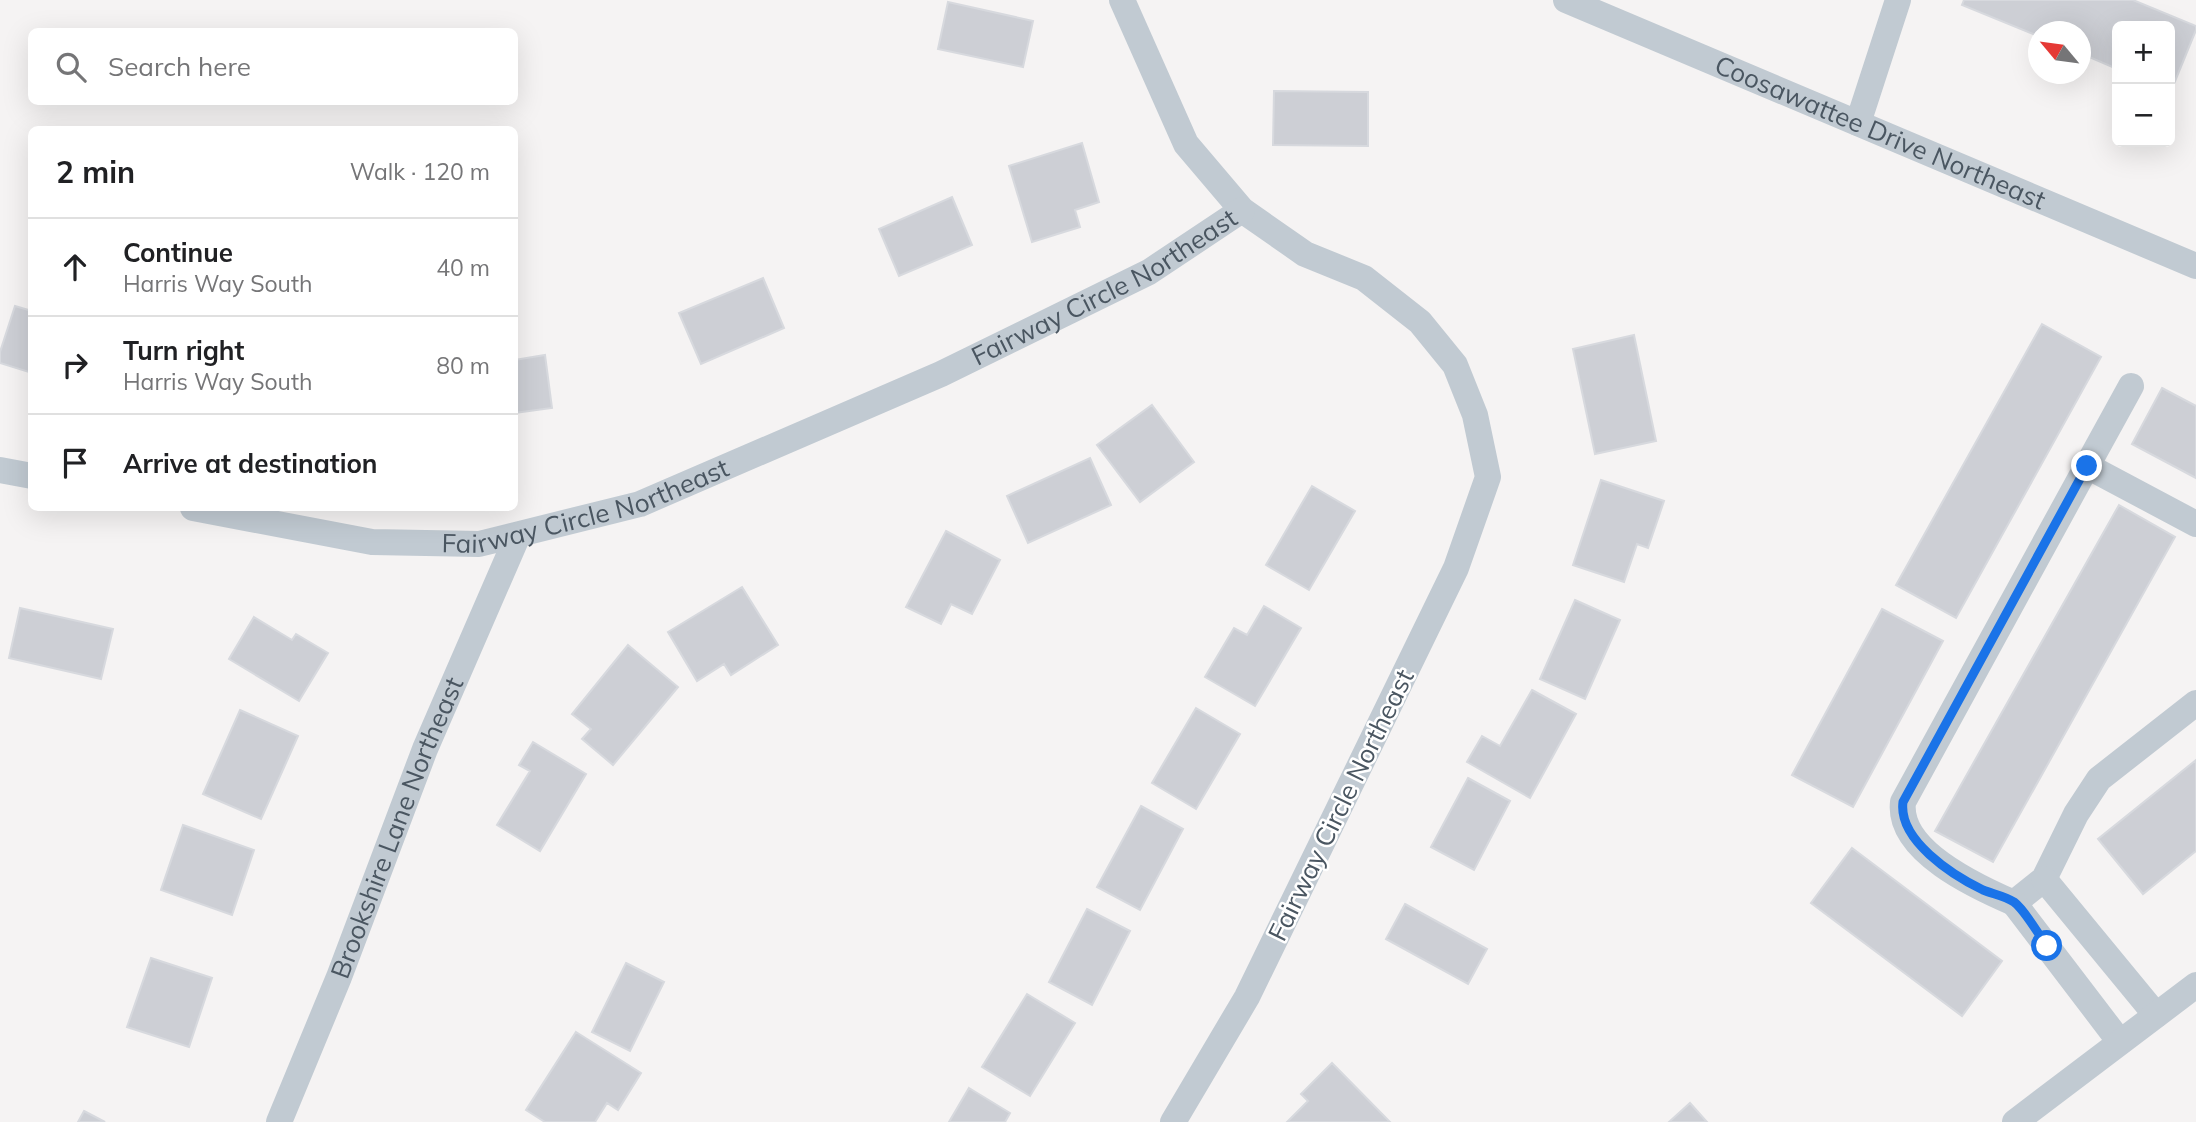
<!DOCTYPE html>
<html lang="en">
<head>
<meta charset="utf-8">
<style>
	:root { --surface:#fff; --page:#f6f6f6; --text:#202124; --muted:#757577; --line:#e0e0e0 }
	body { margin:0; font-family:Mulish,sans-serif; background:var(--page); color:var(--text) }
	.controls { position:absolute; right:21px; top:21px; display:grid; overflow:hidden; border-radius:10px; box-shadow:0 7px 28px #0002 }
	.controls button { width:63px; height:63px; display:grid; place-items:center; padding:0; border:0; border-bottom:2px solid var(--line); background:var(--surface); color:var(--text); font:35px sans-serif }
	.compass { position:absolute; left:2028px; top:21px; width:63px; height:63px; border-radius:50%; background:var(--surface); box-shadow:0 7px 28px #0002; rotate:299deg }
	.stop { position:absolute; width:21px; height:21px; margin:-16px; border:5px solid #1a73e8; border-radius:50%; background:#fff }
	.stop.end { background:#1a73e8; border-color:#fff; box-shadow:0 2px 7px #0008 }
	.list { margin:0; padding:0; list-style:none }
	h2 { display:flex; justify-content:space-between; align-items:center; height:91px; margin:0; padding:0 28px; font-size:30px }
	h2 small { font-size:23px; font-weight:400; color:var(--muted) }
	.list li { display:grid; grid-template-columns:46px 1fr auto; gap:21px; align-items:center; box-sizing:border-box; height:98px; padding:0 28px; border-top:2px solid var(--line) }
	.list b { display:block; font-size:26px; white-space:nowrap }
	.list p { margin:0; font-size:23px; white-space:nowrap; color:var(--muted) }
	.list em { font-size:23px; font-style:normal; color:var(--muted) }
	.icon { flex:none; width:38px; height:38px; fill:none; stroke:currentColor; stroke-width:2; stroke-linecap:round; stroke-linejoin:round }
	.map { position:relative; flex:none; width:2196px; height:1122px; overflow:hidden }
	.search { position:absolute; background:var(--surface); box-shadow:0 7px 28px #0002; left:28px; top:28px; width:490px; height:77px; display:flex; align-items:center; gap:18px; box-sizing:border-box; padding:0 24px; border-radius:10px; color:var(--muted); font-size:26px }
	.panel { position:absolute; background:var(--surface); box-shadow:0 7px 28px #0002; left:28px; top:126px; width:490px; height:385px; border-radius:10px }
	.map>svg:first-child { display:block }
	.building { fill:#cdcfd5; stroke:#d7d9de; stroke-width:2 }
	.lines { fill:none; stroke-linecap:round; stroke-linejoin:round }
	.minor { stroke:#c1cad2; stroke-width:26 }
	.route { stroke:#1a73e8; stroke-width:9 }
	.labels { text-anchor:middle; stroke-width:5; stroke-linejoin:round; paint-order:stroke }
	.street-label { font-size:26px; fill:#4a5661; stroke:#fff }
</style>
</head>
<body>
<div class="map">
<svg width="2196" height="1122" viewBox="0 0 2196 1122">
	<rect width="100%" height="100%" fill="#f5f3f3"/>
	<path class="building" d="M 1964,0 L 2133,0 L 2196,26 L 2196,30 L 2171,91 L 2170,26 L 2117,26 L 2117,69 L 2080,53 L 2080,32 L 2038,32 L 2038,36 L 1962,5 Z
		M 948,2 L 1033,21 L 1023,67 L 938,49 Z
		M 1274,91 L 1368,92 L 1368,146 L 1273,145 Z
		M 1082,143 L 1099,202 L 1075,210 L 1080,227 L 1032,242 L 1009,166 Z
		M 952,197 L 972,245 L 899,276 L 879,229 Z
		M 763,278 L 784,328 L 701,364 L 679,313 Z
		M 15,306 L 32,311 L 32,373 L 0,363 L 0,352 Z
		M 2042,324 L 2101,357 L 1956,618 L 1896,585 Z
		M 1634,335 L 1656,441 L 1595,454 L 1573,349 Z
		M 545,355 L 552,408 L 514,413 L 514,360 Z
		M 2162,388 L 2196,406 L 2196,478 L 2132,444 Z
		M 1152,405 L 1194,462 L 1140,502 L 1097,445 Z
		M 1090,458 L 1111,505 L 1028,543 L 1007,496 Z
		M 1601,480 L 1664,501 L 1648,548 L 1637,544 L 1624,582 L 1573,565 Z
		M 1312,486 L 1355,511 L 1309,590 L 1266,565 Z
		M 2119,505 L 2175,537 L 1993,862 L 1935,831 Z
		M 946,531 L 1000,560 L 972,614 L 951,604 L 941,624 L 906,607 Z
		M 742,587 L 778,645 L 731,675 L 724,664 L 697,681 L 668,632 Z
		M 1575,600 L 1620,620 L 1585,699 L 1540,679 Z
		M 1264,606 L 1301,628 L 1255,706 L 1205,677 L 1234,628 L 1247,635 Z
		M 20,608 L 113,629 L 101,679 L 9,658 Z
		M 1882,609 L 1943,641 L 1853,807 L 1792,775 Z
		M 254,617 L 292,640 L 296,634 L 328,653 L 299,701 L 229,659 Z
		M 628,645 L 678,687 L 613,765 L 582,739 L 591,729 L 572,714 Z
		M 1532,690 L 1576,714 L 1530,798 L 1467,762 L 1482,736 L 1500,746 Z
		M 1196,708 L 1240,734 L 1196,809 L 1152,783 Z
		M 240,710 L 298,736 L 261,819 L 203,794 Z
		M 533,742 L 586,774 L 540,851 L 497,825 L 530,771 L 519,765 Z
		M 2196,760 L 2196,851 L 2143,894 L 2098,839 Z
		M 1468,778 L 1510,801 L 1474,870 L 1431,847 Z
		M 1141,806 L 1183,829 L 1140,910 L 1097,887 Z
		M 183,825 L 254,850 L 232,915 L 161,890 Z
		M 1852,848 L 2002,961 L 1962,1016 L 1811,903 Z
		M 1405,904 L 1487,949 L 1468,984 L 1386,939 Z
		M 1087,909 L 1130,931 L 1092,1005 L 1049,982 Z
		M 151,958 L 212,978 L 189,1047 L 127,1027 Z
		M 626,963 L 664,982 L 630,1051 L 592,1032 Z
		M 1027,994 L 1075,1023 L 1030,1096 L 982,1067 Z
		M 576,1032 L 641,1073 L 618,1110 L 607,1103 L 595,1122 L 545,1122 L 526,1110 Z
		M 1332,1063 L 1390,1122 L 1287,1122 L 1308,1101 L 1301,1094 Z
		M 969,1088 L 1010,1113 L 1005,1122 L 949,1122 Z
		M 1690,1103 L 1707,1122 L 1669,1122 Z
		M 84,1111 L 105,1122 L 78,1122 Z"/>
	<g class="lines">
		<g class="minor">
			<path d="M 1122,0 L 1186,144 L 1242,210 L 1305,254 L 1364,278 L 1420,322 L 1455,365 L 1475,415 L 1488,477 L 1456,568 L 1247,997 L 1173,1122"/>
			<path id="s1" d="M 1566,0 L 2196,266"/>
			<path d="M 1858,123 L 1898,0"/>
			<path d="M 2087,466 L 2131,386"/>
			<path d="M 0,470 L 32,476"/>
			<path id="s2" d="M 193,508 L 372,542 L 479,544 L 640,504 L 941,374 L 1149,272 L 1242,210"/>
			<path d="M 2196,524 L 2087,466 L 1903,802 C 1897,851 1977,887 2014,903 L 2044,879 L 2076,814 L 2099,779 L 2196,703"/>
			<path d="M 2044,879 L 2156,1015"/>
			<path d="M 2014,903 L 2120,1042"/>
			<path id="s3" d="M 279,1122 L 339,977 L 425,749 L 518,535"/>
			<path d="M 2015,1122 L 2196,985"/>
		</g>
	</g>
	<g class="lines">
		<path class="route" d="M 2047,946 C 2038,934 2025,910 2014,902 C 2005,896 1993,894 1983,890 C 1952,875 1898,840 1903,802 L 2087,466"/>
	</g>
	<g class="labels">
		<g class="street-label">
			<text dy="9" stroke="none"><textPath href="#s1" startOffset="341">Coosawattee Drive Northeast</textPath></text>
			<text dy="9" stroke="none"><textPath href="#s2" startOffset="968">Fairway Circle Northeast</textPath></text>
			<text dy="9" stroke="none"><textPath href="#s2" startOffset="401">Fairway Circle Northeast</textPath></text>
			<text transform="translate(1341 805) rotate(-64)" y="9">Fairway Circle Northeast</text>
			<text dy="9" stroke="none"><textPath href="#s3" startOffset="317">Brookshire Lane Northeast</textPath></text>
		</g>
	</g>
</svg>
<div class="controls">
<button>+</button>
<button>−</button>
</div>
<svg class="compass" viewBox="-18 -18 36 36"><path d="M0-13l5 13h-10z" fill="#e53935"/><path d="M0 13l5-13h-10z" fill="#757577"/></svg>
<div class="stop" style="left:2047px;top:946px"></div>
<div class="stop end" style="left:2087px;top:466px"></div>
<div class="search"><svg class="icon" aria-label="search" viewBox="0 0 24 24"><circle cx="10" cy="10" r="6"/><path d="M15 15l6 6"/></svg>Search here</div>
<section class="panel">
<h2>2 min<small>Walk · 120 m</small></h2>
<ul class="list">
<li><svg class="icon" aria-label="ahead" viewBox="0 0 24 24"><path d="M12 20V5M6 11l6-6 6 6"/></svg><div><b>Continue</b><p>Harris Way South</p></div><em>40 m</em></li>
<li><svg class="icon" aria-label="right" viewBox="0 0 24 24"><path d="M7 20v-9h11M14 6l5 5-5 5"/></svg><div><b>Turn right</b><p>Harris Way South</p></div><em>80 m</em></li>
<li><svg class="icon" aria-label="arrive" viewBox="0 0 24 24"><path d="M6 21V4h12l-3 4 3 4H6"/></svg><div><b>Arrive at destination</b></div></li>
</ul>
</section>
</div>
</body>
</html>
